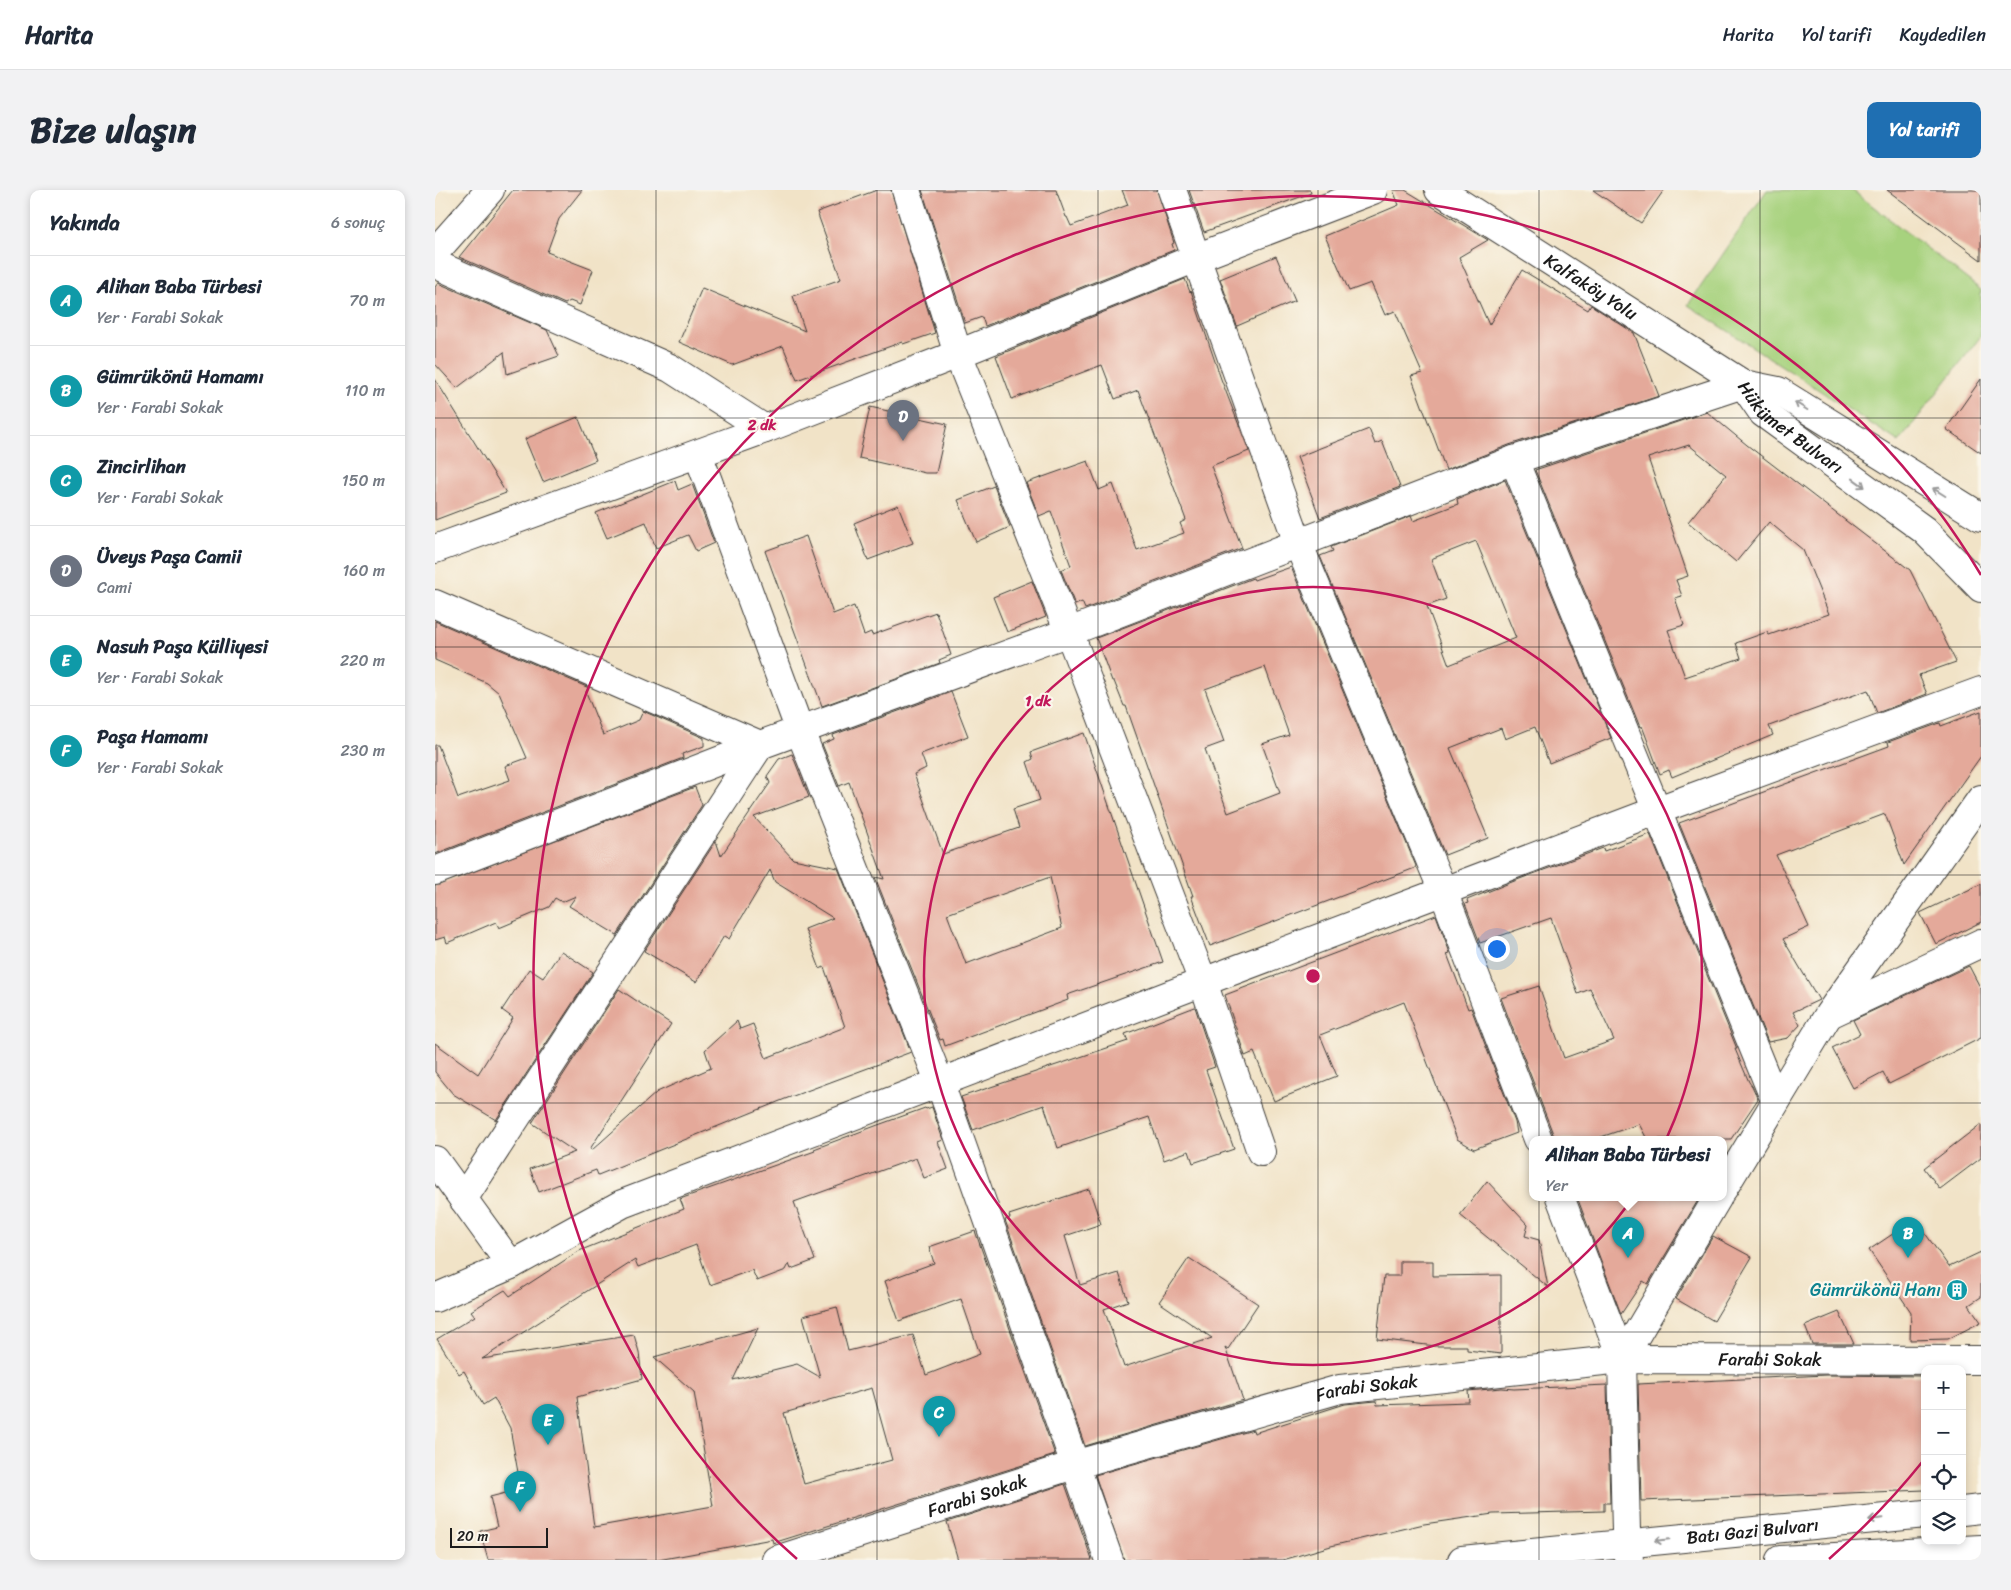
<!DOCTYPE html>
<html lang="tr">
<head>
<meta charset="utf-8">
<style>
	:root { --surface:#fff; --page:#f2f2f3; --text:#1f2937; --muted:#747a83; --line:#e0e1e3; --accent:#1f6fb2 }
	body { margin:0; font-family:Sriracha,sans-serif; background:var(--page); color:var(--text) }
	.controls { position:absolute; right:15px; bottom:15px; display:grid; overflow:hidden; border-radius:10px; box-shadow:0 2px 8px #0003 }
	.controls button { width:45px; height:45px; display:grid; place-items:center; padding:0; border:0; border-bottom:1px solid var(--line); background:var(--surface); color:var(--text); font:25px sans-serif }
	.scale { position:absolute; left:15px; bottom:12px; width:98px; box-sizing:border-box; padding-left:5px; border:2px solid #1c1c1c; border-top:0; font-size:14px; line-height:18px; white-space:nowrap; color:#1c1c1c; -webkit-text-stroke:4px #fbf7ec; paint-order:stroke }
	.you { position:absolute; left:1061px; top:758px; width:18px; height:18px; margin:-12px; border:4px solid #fff; border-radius:50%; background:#1a73e8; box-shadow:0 0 0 8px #1a73e833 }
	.badge { display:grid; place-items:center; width:32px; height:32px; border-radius:50%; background:var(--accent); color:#fff; font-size:16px; font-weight:700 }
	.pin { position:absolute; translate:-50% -41px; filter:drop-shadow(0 1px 2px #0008) }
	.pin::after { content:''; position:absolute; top:26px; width:18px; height:15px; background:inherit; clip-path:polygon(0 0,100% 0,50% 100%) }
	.popup { position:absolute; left:1094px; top:946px; width:198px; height:65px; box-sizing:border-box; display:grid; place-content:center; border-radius:10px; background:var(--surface); filter:drop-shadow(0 1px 4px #0005); font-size:16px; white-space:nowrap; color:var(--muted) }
	.popup b { font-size:19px; color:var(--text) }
	.popup::after { content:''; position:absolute; left:50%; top:100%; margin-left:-10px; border:10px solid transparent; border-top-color:var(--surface) }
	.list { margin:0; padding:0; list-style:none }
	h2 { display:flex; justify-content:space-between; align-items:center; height:65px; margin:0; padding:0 20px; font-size:21px }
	h2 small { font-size:16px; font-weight:400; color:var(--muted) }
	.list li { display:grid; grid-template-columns:32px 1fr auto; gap:15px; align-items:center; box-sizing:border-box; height:90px; padding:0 20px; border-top:1px solid var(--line) }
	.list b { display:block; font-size:19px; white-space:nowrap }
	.list p { margin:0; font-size:16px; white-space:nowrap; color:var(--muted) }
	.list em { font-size:16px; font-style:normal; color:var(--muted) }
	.icon { flex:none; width:28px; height:28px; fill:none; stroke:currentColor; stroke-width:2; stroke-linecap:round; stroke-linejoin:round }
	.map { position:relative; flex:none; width:1546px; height:1370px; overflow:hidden; border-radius:10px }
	header { display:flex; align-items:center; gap:30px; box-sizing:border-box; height:70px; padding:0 25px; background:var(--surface); border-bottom:1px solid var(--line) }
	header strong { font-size:24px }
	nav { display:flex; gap:28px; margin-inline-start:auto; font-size:18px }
	.intro { display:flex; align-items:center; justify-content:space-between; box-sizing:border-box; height:120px; padding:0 30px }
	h1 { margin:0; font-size:35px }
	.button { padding:12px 22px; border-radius:10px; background:var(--accent); color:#fff; font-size:18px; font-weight:700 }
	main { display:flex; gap:30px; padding:0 30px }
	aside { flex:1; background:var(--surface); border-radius:10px; box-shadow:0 2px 8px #0003 }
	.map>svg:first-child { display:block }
	.green { fill:#a7d27e; stroke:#62774d }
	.building { fill:#e4a99a; fill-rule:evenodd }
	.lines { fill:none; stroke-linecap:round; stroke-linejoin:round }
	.minor-casing { stroke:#3c3a36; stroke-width:30 }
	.tertiary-casing { stroke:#3c3a36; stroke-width:30 }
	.secondary-casing { stroke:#3c3a36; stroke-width:30 }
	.primary-casing { stroke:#3c3a36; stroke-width:30 }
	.minor { stroke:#fff; stroke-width:28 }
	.tertiary { stroke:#fff; stroke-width:28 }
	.secondary { stroke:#fff; stroke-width:28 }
	.primary { stroke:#fff; stroke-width:28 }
	.oneway { stroke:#999 }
	.grid { fill:none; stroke:#1c1c1c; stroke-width:1; stroke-opacity:0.55 }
	.ring { fill:none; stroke:#c2185b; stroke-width:2.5 }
	.labels { text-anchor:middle; stroke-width:4.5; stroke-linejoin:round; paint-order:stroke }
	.street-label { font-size:18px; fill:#1c1c1c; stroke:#fbf7ec }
	.culture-label { font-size:18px; fill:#0d838f; stroke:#fbf7ec; text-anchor:end }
	.centre { fill:#c2185b; stroke:#fbf7ec; stroke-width:2.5 }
	.ring-label { font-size:15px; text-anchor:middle; font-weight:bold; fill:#c2185b; stroke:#fbf7ec; stroke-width:4.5; stroke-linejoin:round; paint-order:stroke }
</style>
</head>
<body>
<header>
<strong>Harita</strong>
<nav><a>Harita</a><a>Yol tarifi</a><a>Kaydedilen</a></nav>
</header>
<div class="intro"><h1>Bize ulaşın</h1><a class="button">Yol tarifi</a></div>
<main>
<aside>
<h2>Yakında<small>6 sonuç</small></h2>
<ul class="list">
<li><span class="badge" style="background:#0f9aa8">A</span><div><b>Alihan Baba Türbesi</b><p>Yer · Farabi Sokak</p></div><em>70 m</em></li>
<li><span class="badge" style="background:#0f9aa8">B</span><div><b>Gümrükönü Hamamı</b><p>Yer · Farabi Sokak</p></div><em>110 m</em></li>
<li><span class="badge" style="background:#0f9aa8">C</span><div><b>Zincirlihan</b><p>Yer · Farabi Sokak</p></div><em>150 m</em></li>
<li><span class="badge" style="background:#6b7280">D</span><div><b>Üveys Paşa Camii</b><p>Cami</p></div><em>160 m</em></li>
<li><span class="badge" style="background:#0f9aa8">E</span><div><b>Nasuh Paşa Külliyesi</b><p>Yer · Farabi Sokak</p></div><em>220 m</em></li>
<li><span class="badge" style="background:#0f9aa8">F</span><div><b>Paşa Hamamı</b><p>Yer · Farabi Sokak</p></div><em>230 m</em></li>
</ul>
</aside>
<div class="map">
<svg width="1546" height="1370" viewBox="0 0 1546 1370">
	<rect width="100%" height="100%" fill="#fbf7ec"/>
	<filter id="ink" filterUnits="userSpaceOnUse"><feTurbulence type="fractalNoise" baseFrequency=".02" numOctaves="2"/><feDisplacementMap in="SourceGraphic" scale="10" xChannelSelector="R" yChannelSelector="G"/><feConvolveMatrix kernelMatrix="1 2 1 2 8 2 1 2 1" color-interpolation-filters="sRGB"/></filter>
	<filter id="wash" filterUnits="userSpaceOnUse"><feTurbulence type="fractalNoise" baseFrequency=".0096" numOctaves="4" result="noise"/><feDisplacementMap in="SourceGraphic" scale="20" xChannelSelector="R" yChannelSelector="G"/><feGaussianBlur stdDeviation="1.12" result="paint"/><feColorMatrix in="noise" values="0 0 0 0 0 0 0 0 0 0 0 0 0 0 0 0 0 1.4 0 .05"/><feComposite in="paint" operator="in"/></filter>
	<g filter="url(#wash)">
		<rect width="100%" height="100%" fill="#f1e3c7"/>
		<path class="green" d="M 1332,0 L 1417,0 L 1546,100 L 1546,146 L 1464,252 L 1253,115 Z"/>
		<g id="blocks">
			<path class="building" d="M 78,0 L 147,0 L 124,29 L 112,62 L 158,80 L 145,115 L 135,111 L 130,114 L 24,67 Z
				M 442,0 L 456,0 L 500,143 L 468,154 L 467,152 L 362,190 L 348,156 L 297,175 L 244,152 L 267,98 L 370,141 L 358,106 L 406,89 L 382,22 Z
				M 487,0 L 621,0 L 631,27 L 632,27 L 636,36 L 693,15 L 687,0 L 722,0 L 739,53 L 737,54 L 739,60 L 550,136 L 547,127 L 530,133 Z
				M 754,0 L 875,0 L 876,3 L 769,42 Z
				M 958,0 L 970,0 L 1053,50 L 1024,67 L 1054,135 L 1087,80 L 1153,120 L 1156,115 L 1199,143 L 1224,206 L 1074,255 L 1011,280 L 976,186 L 987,183 L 960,121 L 950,125 L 936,93 L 914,101 L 890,46 L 964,15 Z
				M 1158,0 L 1229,0 L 1206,33 Z
				M 1452,0 L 1546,0 L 1546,70 Z
				M 841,66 L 860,111 L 802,136 L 785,89 Z
				M 750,89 L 755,102 L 756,101 L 786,189 L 814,261 L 776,276 L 807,358 L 650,419 L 647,412 L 640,415 L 626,380 L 636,376 L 616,321 L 604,326 L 591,293 L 653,271 L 664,300 L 678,294 L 702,360 L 749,343 L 745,333 L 751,330 L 703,200 L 680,209 L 667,175 L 577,209 L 561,166 Z
				M 3,93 L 112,140 L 124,166 L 72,184 L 69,162 L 22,198 L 0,174 L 0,97 Z
				M 0,189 L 71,303 L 0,330 Z
				M 1546,189 L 1546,263 L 1511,239 Z
				M 435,217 L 512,234 L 501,283 L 490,283 L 424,268 Z
				M 1272,222 L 1312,255 L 1475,380 L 1521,472 L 1484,485 L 1492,504 L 1442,523 L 1433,500 L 1334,536 L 1338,545 L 1237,587 L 1234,580 L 1225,584 L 1207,536 L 1205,537 L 1100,280 ZM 1254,255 L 1291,285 L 1253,332 L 1301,372 L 1334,332 L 1368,360 L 1394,424 L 1334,445 L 1332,442 L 1301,453 L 1306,468 L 1250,487 L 1233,440 L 1249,435 L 1240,408 L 1247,406 L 1241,390 L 1253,386 L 1213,268 Z
				M 143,227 L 161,270 L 108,292 L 90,249 Z
				M 934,239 L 940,254 L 947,251 L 965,297 L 885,328 L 862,267 Z
				M 1070,290 L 1176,548 L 1114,573 L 1100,537 L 1070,549 L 1066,538 L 1015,558 L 1053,648 L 1010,665 L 885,366 L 898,361 L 896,357 L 976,326 L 978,331 L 1023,314 L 1022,309 ZM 1041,351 L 1081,448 L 1014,475 L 992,416 L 1011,409 L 996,369 Z
				M 240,291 L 243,300 L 257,294 L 279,353 L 261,361 L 253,345 L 221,358 L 211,332 L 172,348 L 161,323 Z
				M 559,296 L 575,337 L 541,352 L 523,310 Z
				M 463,315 L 478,353 L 433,370 L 419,333 Z
				M 371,346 L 398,424 L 419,416 L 429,445 L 436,442 L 437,445 L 501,422 L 516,465 L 504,470 L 505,473 L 387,516 L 330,361 Z
				M 856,377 L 981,676 L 980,678 L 946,691 L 775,756 L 756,706 L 758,706 L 691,516 L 689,516 L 679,491 L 677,491 L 661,448 L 818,388 L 819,390 ZM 830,477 L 854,545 L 827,554 L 845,603 L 793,623 L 770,559 L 789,552 L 770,499 Z
				M 597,391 L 611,427 L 572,442 L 558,407 Z
				M 0,431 L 154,498 L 151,502 L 168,545 L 204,530 L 208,521 L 269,548 L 269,556 L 247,564 L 248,568 L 0,664 L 0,555 L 3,555 L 23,608 L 75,590 L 70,576 L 92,568 L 64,503 L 52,493 L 0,470 Z
				M 516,502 L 533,546 L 486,564 L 491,578 L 479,584 L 508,664 L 584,638 L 578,619 L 605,610 L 592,572 L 598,569 L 596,562 L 649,543 L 728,772 L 632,805 L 633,810 L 510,856 L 508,849 L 505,850 L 440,687 L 449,689 L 414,592 L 404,596 L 387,554 L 399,549 L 398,545 ZM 615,687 L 627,738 L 531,774 L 512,724 Z
				M 1546,521 L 1546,566 L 1469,675 L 1450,624 L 1341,665 L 1374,737 L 1348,749 L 1384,810 L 1358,822 L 1365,835 L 1353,848 L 1333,852 L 1244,633 L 1454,556 L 1453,552 L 1505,533 L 1506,536 Z
				M 357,564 L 374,607 L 319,627 L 358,669 L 403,678 L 476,862 L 350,909 L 163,985 L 161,980 L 104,1002 L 95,979 L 140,962 L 97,933 L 184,799 L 236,834 L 155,959 L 157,960 L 222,902 L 276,878 L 270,860 L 302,831 L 305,839 L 318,834 L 331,868 L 410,837 L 389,777 L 385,779 L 370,739 L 398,728 L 340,692 L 335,680 L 294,749 L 289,746 L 261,792 L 209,761 L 281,651 L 286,666 L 315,623 L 314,621 L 315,622 L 335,593 L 332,586 L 344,569 Z
				M 260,597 L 267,615 L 182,745 L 134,716 L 141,706 L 127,712 L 120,708 L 114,717 L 64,738 L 61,732 L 12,753 L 10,747 L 0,750 L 0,696 Z
				M 1215,644 L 1302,859 L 1300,859 L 1314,892 L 1317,896 L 1323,909 L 1296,949 L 1212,949 L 1204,934 L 1160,949 L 1120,949 L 1066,808 L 1104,796 L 1129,868 L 1179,850 L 1155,799 L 1143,804 L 1116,728 L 1045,753 L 1030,714 L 1033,713 L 1032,710 L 1082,690 L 1168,658 L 1169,661 Z
				M 1546,694 L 1546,732 L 1501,754 L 1485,723 Z
				M 1001,725 L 1015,763 L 1012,764 L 1033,819 L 1036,818 L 1080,932 L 1082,943 L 1039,959 L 1022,949 L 969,812 L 885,845 L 902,886 L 839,911 L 819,862 L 810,866 L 790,805 Z
				M 126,761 L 158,782 L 61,930 L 18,904 L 0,882 L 0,853 L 43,884 L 78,828 L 67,820 L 94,779 L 108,788 Z
				M 1534,776 L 1546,799 L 1546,848 L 1454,894 L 1448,882 L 1418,898 L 1397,858 L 1425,844 L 1418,830 Z
				M 760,817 L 780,877 L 771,880 L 799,959 L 758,973 L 754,961 L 729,970 L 714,927 L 623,958 L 609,915 L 538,940 L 526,907 L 693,851 L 690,844 Z
				M 497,917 L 508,950 L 503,952 L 513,979 L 489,988 L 481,968 L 359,1012 L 380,1070 L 356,1079 L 354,1074 L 351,1080 L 322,1091 L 317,1080 L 275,1095 L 261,1055 L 203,1077 L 200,1070 L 47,1169 L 199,1145 L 204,1162 L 207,1189 L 142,1207 L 159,1337 L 278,1316 L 259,1202 L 219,1167 L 323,1138 L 298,1190 L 362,1174 L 385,1187 L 368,1126 L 402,1117 L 413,1161 L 478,1145 L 491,1185 L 545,1164 L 526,1109 L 464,1131 L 450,1091 L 499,1073 L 494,1057 L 540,1041 L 620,1265 L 338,1353 L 337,1349 L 223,1370 L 53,1370 L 45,1341 L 62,1337 L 55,1307 L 86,1299 L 75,1238 L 59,1208 L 48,1215 L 29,1181 L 24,1184 L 2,1149 L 40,1126 L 36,1121 L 70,1100 L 75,1106 L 144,1061 L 249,1019 L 245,1009 L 380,961 L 379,959 L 443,935 L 490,918 L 491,919 ZM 437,1198 L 457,1270 L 369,1294 L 349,1223 Z
				M 1546,934 L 1546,968 L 1505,999 L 1489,978 Z
				M 1052,991 L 1093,1035 L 1090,1046 L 1104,1050 L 1113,1097 L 1025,1025 Z
				M 654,999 L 666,1034 L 630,1046 L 645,1095 L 684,1083 L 693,1111 L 669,1119 L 689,1177 L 777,1148 L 724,1112 L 754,1068 L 823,1114 L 793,1159 L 790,1157 L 808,1210 L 650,1256 L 570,1030 L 575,1028 L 574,1025 Z
				M 1142,1007 L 1265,1007 L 1213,1094 L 1208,1091 L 1186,1124 Z
				M 1480,1029 L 1514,1077 L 1546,1062 L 1546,1107 L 1534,1115 L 1546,1132 L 1513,1149 L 1475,1150 L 1476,1122 L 1434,1060 Z
				M 1278,1046 L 1317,1067 L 1279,1131 L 1241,1109 Z
				M 965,1071 L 998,1071 L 998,1086 L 1066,1085 L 1066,1164 L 1032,1160 L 1032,1156 L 1000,1156 L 942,1149 L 949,1086 L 965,1086 Z
				M 1404,1122 L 1419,1154 L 1377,1154 L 1370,1136 Z
				M 1391,1185 L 1490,1186 L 1490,1300 L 1206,1311 L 1203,1194 Z
				M 1172,1195 L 1175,1313 L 1169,1313 L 1169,1321 L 1058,1324 L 989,1334 L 896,1356 L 848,1370 L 689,1370 L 660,1285 L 818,1240 L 819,1243 L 910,1214 L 941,1211 L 942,1215 L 1034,1212 L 1033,1201 L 1067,1198 L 1079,1199 Z
				M 630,1294 L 657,1370 L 523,1370 L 512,1332 Z"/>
		</g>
	</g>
	<g filter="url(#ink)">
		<use href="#blocks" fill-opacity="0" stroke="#3c3a36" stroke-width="1"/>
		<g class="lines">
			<g class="minor-casing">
				<g id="minor">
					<path d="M 471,0 L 523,164 L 634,442 L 768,792 L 826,962"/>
					<path d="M 737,0 L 863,353 L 1008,701 L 1103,949"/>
					<path d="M 0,62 L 55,0"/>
					<path d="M 0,74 L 235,178 L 330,239"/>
					<path d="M 1079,270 L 1340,910"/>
					<path d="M 0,414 L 325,555 L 28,1009"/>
					<path d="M 0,681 L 325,555 L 634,442 L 1079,270 L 1308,194"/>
					<path d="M 1395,824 L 1546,753"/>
					<path d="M 0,970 L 76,1075"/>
					<path d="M 1288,999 L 1394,824 L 1546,609"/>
					<path d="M 1125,1007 L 1187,1169 L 1191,1342 L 1194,1370"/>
					<path d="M 1187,1169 L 1283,1007"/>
					<path id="s1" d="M 341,1370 L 639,1275 L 905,1199 L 1187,1169 L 1546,1170"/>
				</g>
			</g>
			<g class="tertiary-casing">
				<path id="tertiary" d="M 263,264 L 365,541 L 504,891 L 674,1370
					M 0,359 L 330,239 L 523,164 L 761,68 L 938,0
					M 0,1108 L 76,1075 L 187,1014 L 768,792 L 1223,620 L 1546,501"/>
			</g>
			<g class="secondary-casing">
				<g id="secondary">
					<path id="s2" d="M 1004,0 L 1308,194 L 1343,201 L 1546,327"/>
					<path id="s3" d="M 1308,194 L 1328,223 L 1489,340 L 1546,398"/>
				</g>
			</g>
			<g class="primary-casing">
				<g id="primary">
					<path d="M 1527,1321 L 1546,1319"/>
					<path id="s4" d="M 1027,1370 L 1490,1324"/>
					<path d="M 1345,1370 L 1546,1359"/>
				</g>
			</g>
			<use href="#minor" class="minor"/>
			<use href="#tertiary" class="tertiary"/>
			<use href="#secondary" class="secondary"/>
			<use href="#primary" class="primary"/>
		</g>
		<defs><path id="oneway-shaft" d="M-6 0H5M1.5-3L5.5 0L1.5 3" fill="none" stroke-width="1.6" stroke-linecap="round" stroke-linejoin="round" transform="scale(1.25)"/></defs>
		<g class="oneway">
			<use href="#oneway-shaft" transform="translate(1366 216) rotate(-148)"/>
			<use href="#oneway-shaft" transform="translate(1424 293) rotate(36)"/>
			<use href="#oneway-shaft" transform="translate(1504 302) rotate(-148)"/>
			<use href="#oneway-shaft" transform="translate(1441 1329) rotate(174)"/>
			<use href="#oneway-shaft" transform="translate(1227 1350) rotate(174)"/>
		</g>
	</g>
	<path class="grid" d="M 221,0 L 221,1370M 442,0 L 442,1370M 663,0 L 663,1370M 883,0 L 883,1370M 1104,0 L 1104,1370M 1325,0 L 1325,1370M 0,228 L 1546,228M 0,457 L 1546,457M 0,685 L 1546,685M 0,913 L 1546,913M 0,1142 L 1546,1142"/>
	<g class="ring">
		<circle cx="878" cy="786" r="389"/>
		<path d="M1488 1271A779 779 0 0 1 1394 1369M362 1369A779 779 0 1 1 1546 385"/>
	</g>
	<defs>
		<g id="building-disc" transform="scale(1.125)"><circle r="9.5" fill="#0f9aa8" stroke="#fbf7ec"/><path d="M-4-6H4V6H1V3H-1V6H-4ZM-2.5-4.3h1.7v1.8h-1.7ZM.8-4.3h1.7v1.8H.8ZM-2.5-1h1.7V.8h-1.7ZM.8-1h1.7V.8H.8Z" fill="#fff"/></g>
	</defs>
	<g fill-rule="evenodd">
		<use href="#building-disc" x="1522" y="1100"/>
	</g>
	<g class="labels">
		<g class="street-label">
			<text dy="6" stroke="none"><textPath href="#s2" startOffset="180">Kalfaköy Yolu</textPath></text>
			<text dy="6" stroke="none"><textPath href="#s3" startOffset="65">Hükümet Bulvarı</textPath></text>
			<text dy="6" stroke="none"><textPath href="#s1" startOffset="1021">Farabi Sokak</textPath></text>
			<text dy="6" stroke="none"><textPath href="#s1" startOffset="616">Farabi Sokak</textPath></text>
			<text dy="6" stroke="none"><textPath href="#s1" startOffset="211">Farabi Sokak</textPath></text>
			<text dy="6" stroke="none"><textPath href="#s4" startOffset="292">Batı Gazi Bulvarı</textPath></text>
		</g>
		<g class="culture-label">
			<text x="1506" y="1106">Gümrükönü Hanı</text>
		</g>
	</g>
	<circle cx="878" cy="786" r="8" class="centre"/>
	<g class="ring-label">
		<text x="327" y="240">2 dk</text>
		<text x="603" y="516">1 dk</text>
	</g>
</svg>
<div class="controls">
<button>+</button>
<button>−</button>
<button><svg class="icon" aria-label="locate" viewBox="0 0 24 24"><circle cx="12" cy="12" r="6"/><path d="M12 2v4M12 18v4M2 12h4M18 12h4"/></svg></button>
<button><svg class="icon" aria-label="layers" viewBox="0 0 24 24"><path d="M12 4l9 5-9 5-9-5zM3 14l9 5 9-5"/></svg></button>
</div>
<div class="scale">20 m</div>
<div class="you"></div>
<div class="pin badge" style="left:1193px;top:1068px;background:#0f9aa8">A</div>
<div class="popup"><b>Alihan Baba Türbesi</b>Yer</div>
<div class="pin badge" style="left:1473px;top:1068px;background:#0f9aa8">B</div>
<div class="pin badge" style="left:504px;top:1247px;background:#0f9aa8">C</div>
<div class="pin badge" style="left:468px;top:251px;background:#6b7280">D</div>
<div class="pin badge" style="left:113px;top:1255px;background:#0f9aa8">E</div>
<div class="pin badge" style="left:85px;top:1322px;background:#0f9aa8">F</div>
</div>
</main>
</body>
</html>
